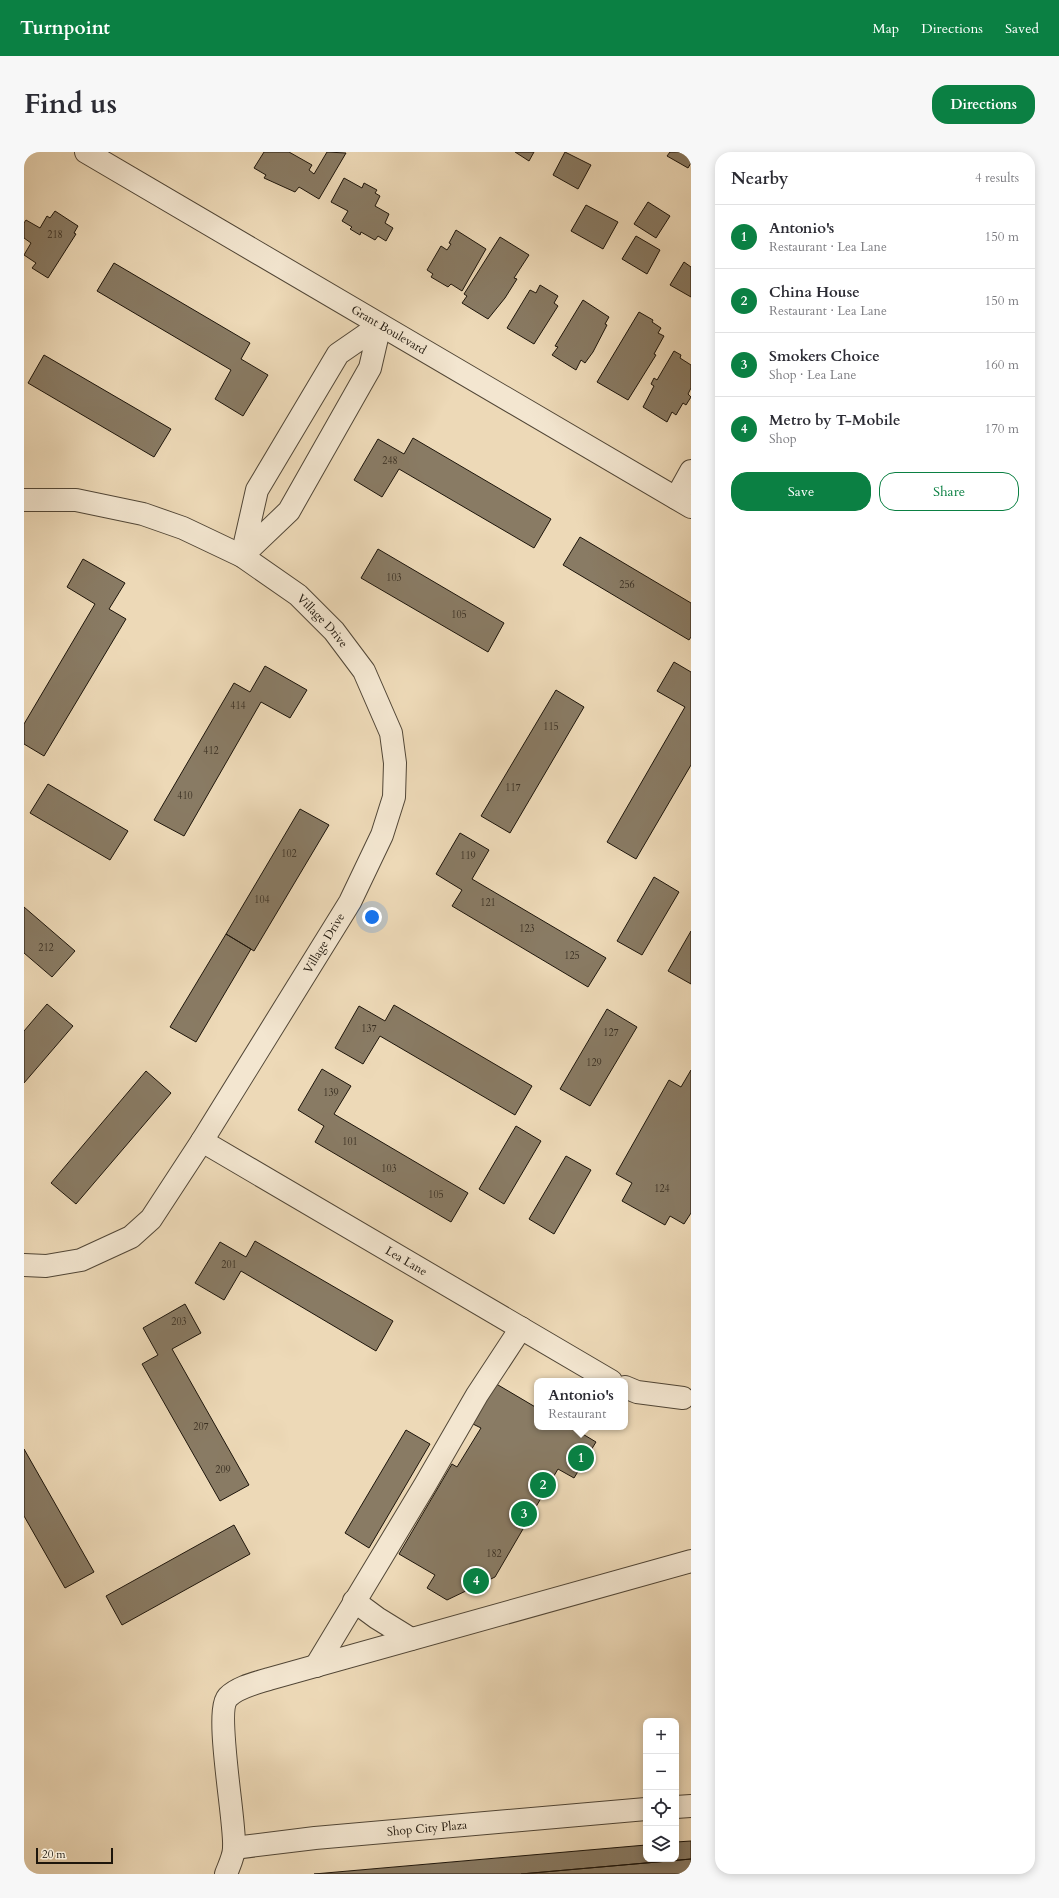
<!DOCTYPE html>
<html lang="en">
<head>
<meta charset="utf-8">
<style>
	:root { --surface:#fff; --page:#f7f7f7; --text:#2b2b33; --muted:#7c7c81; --line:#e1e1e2; --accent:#0b8043 }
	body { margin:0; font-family:Cardo,serif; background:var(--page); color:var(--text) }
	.controls { position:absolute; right:12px; bottom:12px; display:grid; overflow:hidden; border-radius:8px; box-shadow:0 2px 10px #0003 }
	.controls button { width:36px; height:36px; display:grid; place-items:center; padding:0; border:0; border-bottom:1px solid var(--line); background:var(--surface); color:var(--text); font:20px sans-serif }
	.scale { position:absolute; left:12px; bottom:10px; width:77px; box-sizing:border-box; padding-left:4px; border:2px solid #1d150b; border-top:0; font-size:11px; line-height:14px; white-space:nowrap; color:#1d150b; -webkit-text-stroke:3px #f3e6d0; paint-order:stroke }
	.you { position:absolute; left:348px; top:765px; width:14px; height:14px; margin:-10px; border:3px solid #fff; border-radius:50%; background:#1a73e8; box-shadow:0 0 0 6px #1a73e833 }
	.badge { display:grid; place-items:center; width:26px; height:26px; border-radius:50%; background:var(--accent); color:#fff; font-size:13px; font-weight:700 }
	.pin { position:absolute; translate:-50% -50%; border:2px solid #fff; box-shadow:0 1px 4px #0006 }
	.popup { position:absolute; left:510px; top:1226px; width:94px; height:52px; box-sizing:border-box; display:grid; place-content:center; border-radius:8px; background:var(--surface); filter:drop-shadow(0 1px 3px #0005); font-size:13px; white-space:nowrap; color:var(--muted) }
	.popup b { font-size:15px; color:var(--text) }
	.popup::after { content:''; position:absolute; left:50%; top:100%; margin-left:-8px; border:8px solid transparent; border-top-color:var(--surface) }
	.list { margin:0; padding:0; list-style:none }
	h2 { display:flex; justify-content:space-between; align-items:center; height:52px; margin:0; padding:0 16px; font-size:17px }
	h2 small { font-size:13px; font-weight:400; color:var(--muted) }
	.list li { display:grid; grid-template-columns:26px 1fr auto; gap:12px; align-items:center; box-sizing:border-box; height:64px; padding:0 16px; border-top:1px solid var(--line) }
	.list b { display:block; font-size:15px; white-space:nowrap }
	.list p { margin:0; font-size:13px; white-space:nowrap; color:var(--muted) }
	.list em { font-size:13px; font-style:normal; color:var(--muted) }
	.actions { display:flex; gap:8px; padding:12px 16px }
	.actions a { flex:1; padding:9px 0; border:1px solid var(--accent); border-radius:16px; text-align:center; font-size:14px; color:var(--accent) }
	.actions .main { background:var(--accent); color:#fff }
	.icon { flex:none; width:22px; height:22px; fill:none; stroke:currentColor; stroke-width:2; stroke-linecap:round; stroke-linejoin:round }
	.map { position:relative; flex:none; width:667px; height:1722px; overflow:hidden; border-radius:16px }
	header { display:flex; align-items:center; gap:24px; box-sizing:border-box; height:56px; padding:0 20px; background:var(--accent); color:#fff }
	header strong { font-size:19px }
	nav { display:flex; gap:22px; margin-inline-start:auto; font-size:14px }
	.intro { display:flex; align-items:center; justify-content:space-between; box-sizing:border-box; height:96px; padding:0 24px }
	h1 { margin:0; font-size:28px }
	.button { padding:10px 18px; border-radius:16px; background:var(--accent); color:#fff; font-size:14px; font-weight:700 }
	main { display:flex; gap:24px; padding:0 24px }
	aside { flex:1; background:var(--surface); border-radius:16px; box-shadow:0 2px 10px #0003 }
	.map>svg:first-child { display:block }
	.building { fill:#897b64; stroke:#1d150b }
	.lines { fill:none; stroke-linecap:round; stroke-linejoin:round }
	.minor-casing { stroke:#514636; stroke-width:24 }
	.minor { stroke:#f3e6d0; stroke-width:22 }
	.labels { text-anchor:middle; stroke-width:3; stroke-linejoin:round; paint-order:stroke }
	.number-label { font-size:10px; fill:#382e21 }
	.street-label { font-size:12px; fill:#1d150b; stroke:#f3e6d0 }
</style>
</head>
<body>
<header>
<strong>Turnpoint</strong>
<nav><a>Map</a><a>Directions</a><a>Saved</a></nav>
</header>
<div class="intro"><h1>Find us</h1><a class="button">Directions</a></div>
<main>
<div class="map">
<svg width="667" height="1722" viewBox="0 0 667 1722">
	<rect width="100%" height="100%" fill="#edd9b7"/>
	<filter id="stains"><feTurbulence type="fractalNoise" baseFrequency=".005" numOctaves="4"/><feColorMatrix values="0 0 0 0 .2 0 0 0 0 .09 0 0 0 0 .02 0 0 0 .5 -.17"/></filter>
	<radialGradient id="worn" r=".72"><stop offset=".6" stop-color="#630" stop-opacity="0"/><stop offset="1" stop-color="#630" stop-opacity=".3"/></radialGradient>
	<path class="building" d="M 240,0 L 265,0 L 288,13 L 285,18 L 290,22 L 303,0 L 322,1 L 295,47 L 275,35 L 271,40 L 240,26 L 242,23 L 230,16 Z
		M 491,0 L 510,0 L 505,9 Z
		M 541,0 L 567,13 L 554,37 L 529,23 Z
		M 646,0 L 667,0 L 667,11 L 664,16 L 643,4 Z
		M 320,26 L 338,36 L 340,31 L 353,38 L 351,41 L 356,44 L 351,54 L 365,62 L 361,71 L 369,76 L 362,89 L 354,84 L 351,88 L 337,80 L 336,83 L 326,77 L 328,75 L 318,69 L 324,59 L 307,50 Z
		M 624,50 L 646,64 L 632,86 L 610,72 Z
		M 562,53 L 594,70 L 579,97 L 547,79 Z
		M 31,59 L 54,74 L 50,81 L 52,82 L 24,126 L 8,116 L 12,111 L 0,103 L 7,91 L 0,86 L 0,71 L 2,68 L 16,76 L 23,64 L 26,66 Z
		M 432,78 L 462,97 L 438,139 L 427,132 L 424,135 L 407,125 L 409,122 L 403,118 L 417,94 L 423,98 L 427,92 L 425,91 Z
		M 612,84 L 636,98 L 623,122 L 598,107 Z
		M 476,85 L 505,103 L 490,126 L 493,127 L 481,146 L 464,167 L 438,151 L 443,144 L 440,142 Z
		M 660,110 L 667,115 L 667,145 L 646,133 Z
		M 90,111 L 226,191 L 217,207 L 244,223 L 219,264 L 191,247 L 207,218 L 73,139 Z
		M 516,133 L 534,144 L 530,151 L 534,154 L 510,192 L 483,176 L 506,138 L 512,141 Z
		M 559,148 L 585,165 L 581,172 L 583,173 L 569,200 L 561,211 L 557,208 L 552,218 L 528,203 L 534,195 L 531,194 Z
		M 615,160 L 629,168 L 628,170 L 637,176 L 634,181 L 640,184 L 630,202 L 632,203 L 604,248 L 573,230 Z
		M 650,199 L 657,203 L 656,206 L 667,213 L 667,236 L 664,242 L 667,245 L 662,253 L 659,251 L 652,263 L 648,260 L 643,270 L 619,255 L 630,234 L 627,232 L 630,226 L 633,228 Z
		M 20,203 L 147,277 L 130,305 L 4,231 Z
		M 389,286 L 527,367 L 510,396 L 375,317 L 358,345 L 330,328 L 354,287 L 380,302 Z
		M 556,385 L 667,451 L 667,485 L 665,488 L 539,413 Z
		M 354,397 L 480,471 L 464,500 L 337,426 Z
		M 59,407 L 101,431 L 85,457 L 102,467 L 20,604 L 0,592 L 0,572 L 71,452 L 43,435 Z
		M 650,510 L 667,520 L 667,613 L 612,707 L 583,690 L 661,555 L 633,539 Z
		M 241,514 L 283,538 L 266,566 L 237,550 L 160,684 L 130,668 L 210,531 L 226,540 Z
		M 532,538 L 560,555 L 486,681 L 457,664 Z
		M 24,632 L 104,679 L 86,708 L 6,661 Z
		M 276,657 L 305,673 L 230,799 L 202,782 Z
		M 436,681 L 465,698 L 448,727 L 582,806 L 564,835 L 428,754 L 438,738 L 412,722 Z
		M 630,725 L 655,740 L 618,803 L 593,789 Z
		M 0,755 L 51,799 L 28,825 L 0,801 Z
		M 667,779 L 667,832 L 644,819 Z
		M 202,782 L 227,797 L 172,890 L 146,875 Z
		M 23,852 L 49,874 L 0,931 L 0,879 Z
		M 370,853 L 508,934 L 491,963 L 356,884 L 339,912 L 311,896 L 335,854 L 361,869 Z
		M 583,857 L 613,875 L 566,954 L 536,937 Z
		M 298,917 L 327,934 L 310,962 L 444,1041 L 427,1070 L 291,990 L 300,974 L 274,958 Z
		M 667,918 L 667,1061 L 660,1072 L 646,1064 L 641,1073 L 598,1049 L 608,1031 L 592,1022 L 645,928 L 657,935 Z
		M 122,919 L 147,941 L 52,1052 L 27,1031 Z
		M 492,974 L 517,989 L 480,1052 L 455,1037 Z
		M 542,1004 L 567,1018 L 530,1082 L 505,1067 Z
		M 231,1089 L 369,1169 L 352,1199 L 217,1119 L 200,1148 L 171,1131 L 196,1090 L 222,1105 Z
		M 161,1152 L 177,1181 L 148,1197 L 225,1333 L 196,1349 L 118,1212 L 134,1203 L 119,1176 Z
		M 469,1230 L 513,1256 L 513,1275 L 547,1275 L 572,1290 L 550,1326 L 534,1317 L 471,1425 L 423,1448 L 403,1436 L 411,1423 L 375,1402 L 428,1312 L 433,1315 L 457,1276 L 445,1270 Z
		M 382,1278 L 406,1292 L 345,1396 L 321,1381 Z
		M 0,1297 L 70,1420 L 41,1436 L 0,1364 Z
		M 210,1373 L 226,1402 L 98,1473 L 82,1444 Z
		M 667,1689 L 667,1707 L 497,1722 L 290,1722 L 622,1693 L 622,1707 L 652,1707 L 652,1690 Z
		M 667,1707 L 667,1722 L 497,1722 Z"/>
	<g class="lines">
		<g class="minor-casing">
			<g id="minor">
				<path id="s1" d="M 62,0 L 667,355"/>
				<path d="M 356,173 L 346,216 L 265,359 L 218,404 L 233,338 L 314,202 Z"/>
				<path d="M 652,346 L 667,319"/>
				<path id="s2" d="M 0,348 L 52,348 L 119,362 L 159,376 L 218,404 L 274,443 L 310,479 L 340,519 L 367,581 L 371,611 L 370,645 L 358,683 L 326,750 L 178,989 L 127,1067 L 107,1085 L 57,1108 L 22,1114 L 0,1113"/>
				<path id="s3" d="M 178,989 L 587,1229"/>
				<path d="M 601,1235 L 613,1240 L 659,1246"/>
				<path d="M 330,1449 L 353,1466 L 387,1487"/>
				<path d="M 292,1514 L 401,1333 L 453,1243 L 497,1176"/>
				<path d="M 652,1655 L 667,1654"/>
				<path id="s4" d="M 210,1696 L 291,1686 L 622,1657"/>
				<path d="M 202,1722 C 205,1714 210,1704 210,1696 C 212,1671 190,1560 204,1545 C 214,1535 232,1531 245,1527 L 667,1409"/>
			</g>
		</g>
		<use href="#minor" class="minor"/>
	</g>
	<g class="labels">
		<g class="number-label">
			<text x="31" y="86">218</text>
			<text x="366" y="312">248</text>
			<text x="370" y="429">103</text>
			<text x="603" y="436">256</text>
			<text x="435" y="466">105</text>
			<text x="214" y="557">414</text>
			<text x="527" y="578">115</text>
			<text x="187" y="602">412</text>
			<text x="489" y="639">117</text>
			<text x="161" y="647">410</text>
			<text x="265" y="705">102</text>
			<text x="444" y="707">119</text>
			<text x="238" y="751">104</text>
			<text x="464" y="754">121</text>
			<text x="503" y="780">123</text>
			<text x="22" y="799">212</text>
			<text x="548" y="807">125</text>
			<text x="345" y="880">137</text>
			<text x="587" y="884">127</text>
			<text x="570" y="914">129</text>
			<text x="307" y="944">139</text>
			<text x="326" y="993">101</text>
			<text x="365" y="1020">103</text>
			<text x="638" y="1040">124</text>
			<text x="412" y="1046">105</text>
			<text x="205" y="1116">201</text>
			<text x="155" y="1173">203</text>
			<text x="177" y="1278">207</text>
			<text x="199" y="1321">209</text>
			<text x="470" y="1405">182</text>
		</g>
		<g class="street-label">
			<text dy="4" stroke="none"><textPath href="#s1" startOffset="351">Grant Boulevard</textPath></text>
			<text dy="4" stroke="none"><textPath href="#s2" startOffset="332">Village Drive</textPath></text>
			<text transform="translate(300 791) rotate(-59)" y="4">Village Drive</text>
			<text dy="4" stroke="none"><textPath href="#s3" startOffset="237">Lea Lane</textPath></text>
			<text dy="4" stroke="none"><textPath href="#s4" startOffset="194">Shop City Plaza</textPath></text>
		</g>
	</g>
	<rect width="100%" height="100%" filter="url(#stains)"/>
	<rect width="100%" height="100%" fill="url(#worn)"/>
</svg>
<div class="controls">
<button>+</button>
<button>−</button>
<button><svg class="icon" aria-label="locate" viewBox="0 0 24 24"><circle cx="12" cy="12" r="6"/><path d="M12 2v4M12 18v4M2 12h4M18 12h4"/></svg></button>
<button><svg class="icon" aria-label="layers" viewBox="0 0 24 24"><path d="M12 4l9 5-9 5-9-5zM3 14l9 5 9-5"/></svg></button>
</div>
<div class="scale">20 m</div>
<div class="you"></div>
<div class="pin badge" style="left:557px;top:1306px">1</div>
<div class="popup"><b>Antonio's</b>Restaurant</div>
<div class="pin badge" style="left:519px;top:1333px">2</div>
<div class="pin badge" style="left:500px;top:1362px">3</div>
<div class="pin badge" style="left:452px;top:1429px">4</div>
</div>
<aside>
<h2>Nearby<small>4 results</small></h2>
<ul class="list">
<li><span class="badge">1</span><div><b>Antonio's</b><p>Restaurant · Lea Lane</p></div><em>150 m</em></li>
<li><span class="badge">2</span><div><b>China House</b><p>Restaurant · Lea Lane</p></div><em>150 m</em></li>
<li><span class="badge">3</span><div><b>Smokers Choice</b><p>Shop · Lea Lane</p></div><em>160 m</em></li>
<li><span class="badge">4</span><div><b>Metro by T-Mobile</b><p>Shop</p></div><em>170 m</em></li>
</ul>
<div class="actions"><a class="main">Save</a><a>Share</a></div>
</aside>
</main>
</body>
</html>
